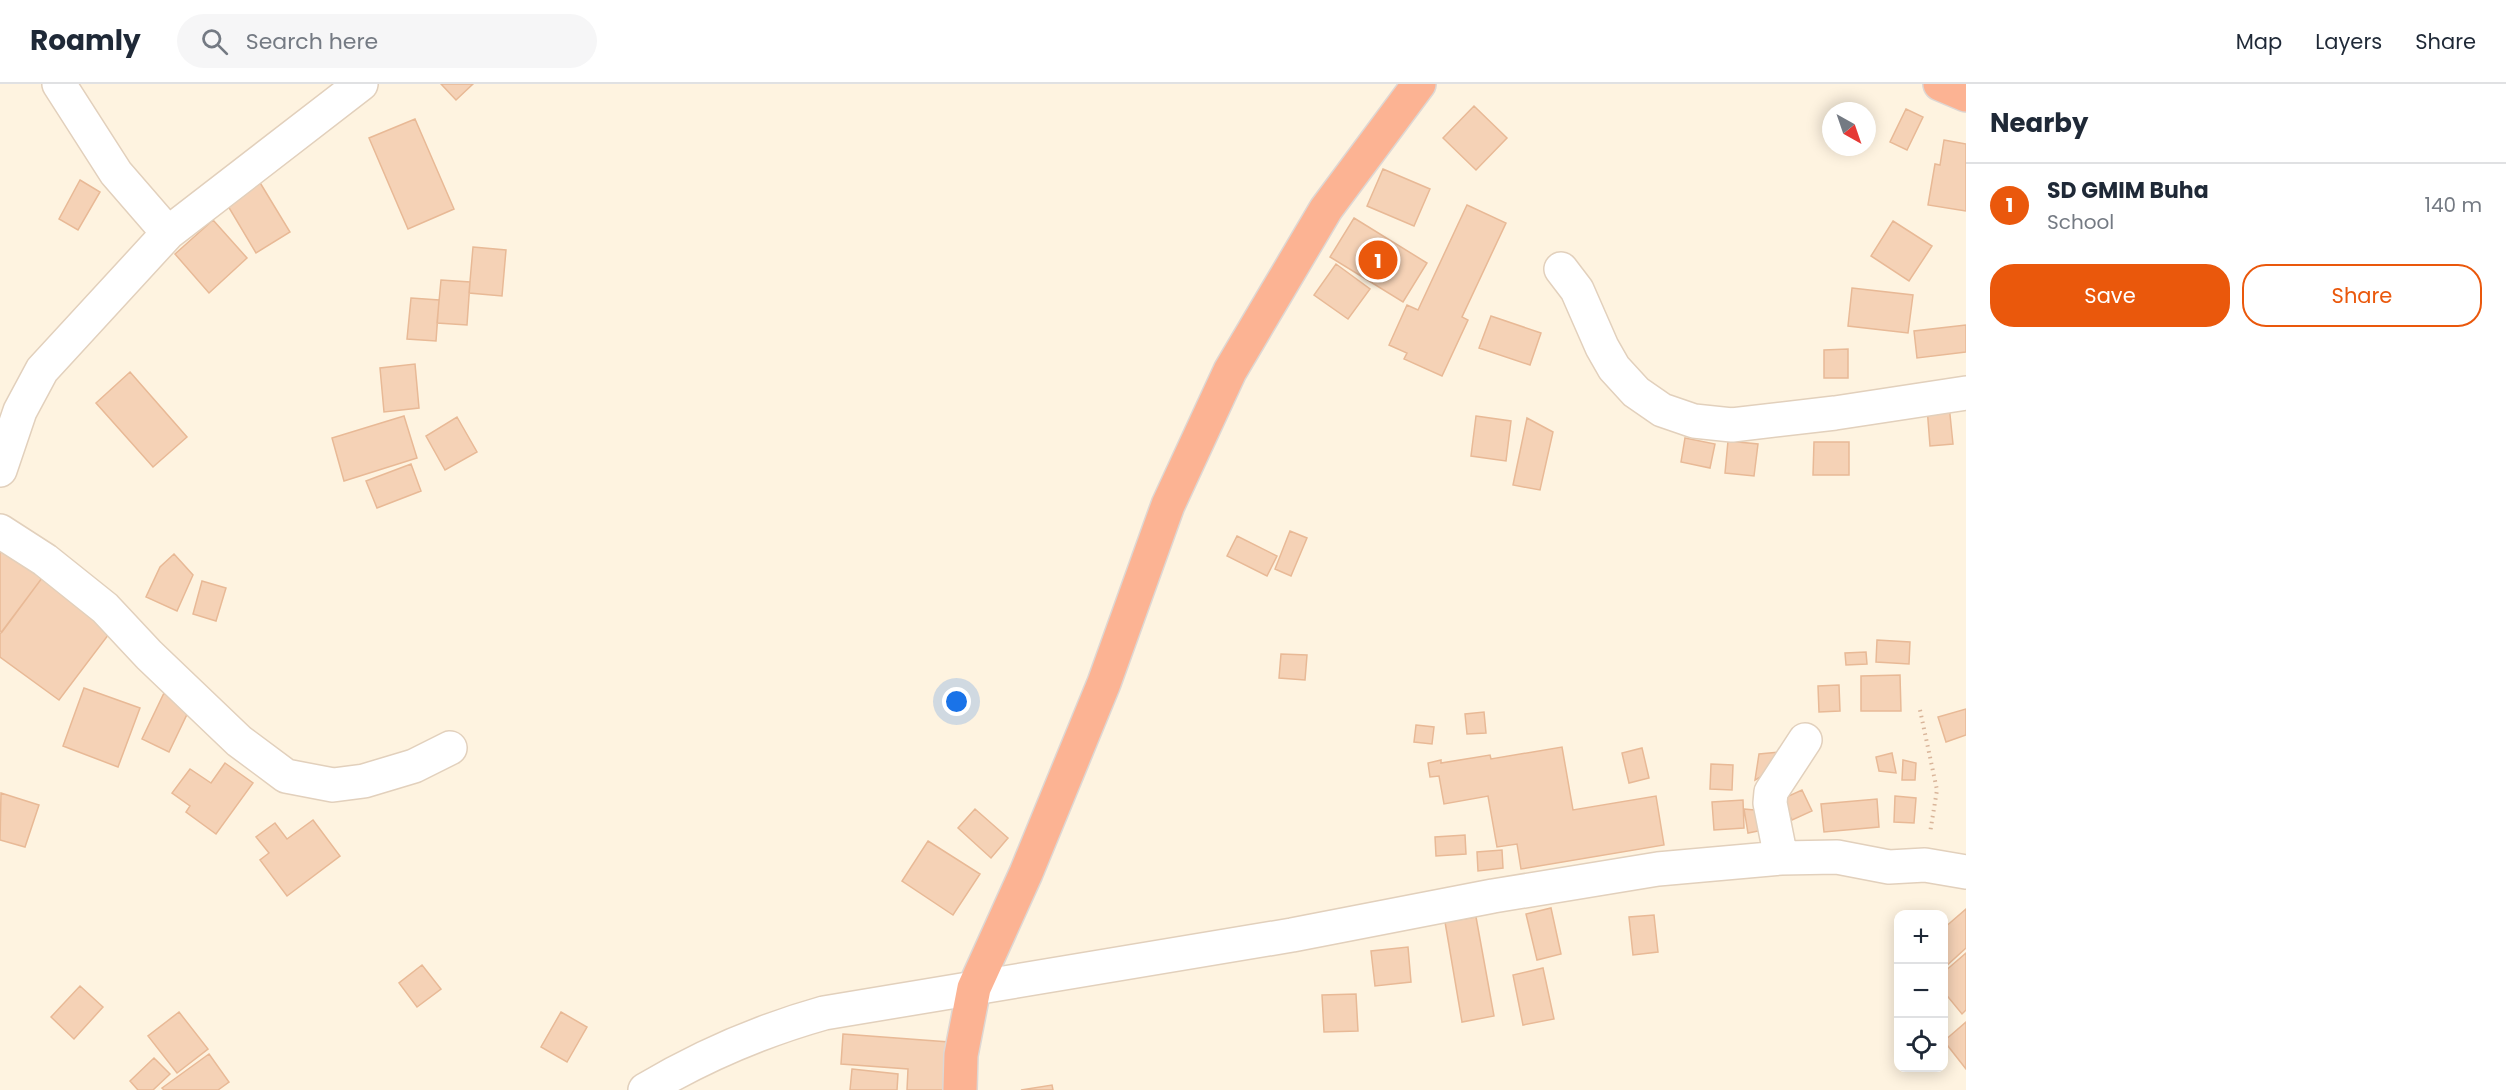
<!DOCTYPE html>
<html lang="en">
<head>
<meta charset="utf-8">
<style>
	:root { --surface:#fff; --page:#f6f6f7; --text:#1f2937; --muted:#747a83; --line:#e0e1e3; --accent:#ea580c }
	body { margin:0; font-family:Poppins,sans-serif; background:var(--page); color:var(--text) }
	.controls { position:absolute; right:18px; bottom:18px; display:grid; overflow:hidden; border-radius:12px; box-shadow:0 3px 15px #0003 }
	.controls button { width:54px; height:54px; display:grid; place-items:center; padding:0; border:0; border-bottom:2px solid var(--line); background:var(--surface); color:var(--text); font:30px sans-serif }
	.compass { position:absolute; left:1822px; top:18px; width:54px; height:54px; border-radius:50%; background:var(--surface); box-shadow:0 3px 15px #0003; rotate:140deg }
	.you { position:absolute; left:957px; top:618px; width:21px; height:21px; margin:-15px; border:4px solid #fff; border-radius:50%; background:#1a73e8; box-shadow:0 0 0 9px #1a73e833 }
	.badge { display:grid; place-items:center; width:39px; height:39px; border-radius:50%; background:var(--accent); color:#fff; font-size:20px; font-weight:700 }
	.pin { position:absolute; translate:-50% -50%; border:3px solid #fff; box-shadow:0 2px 6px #0006 }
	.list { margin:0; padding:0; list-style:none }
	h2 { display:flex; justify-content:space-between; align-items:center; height:78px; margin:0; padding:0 24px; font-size:26px }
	h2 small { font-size:20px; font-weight:400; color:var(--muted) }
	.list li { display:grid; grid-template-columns:39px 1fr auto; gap:18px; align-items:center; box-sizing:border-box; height:84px; padding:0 24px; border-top:2px solid var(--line) }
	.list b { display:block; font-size:22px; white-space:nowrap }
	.list p { margin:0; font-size:20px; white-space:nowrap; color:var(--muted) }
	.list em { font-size:20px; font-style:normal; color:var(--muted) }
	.actions { display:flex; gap:12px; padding:18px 24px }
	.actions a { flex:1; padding:14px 0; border:2px solid var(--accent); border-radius:24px; text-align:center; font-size:21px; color:var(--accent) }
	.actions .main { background:var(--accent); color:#fff }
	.icon { flex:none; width:33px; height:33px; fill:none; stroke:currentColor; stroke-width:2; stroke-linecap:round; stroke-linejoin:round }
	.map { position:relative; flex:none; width:1966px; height:1006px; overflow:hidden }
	header { display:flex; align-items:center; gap:36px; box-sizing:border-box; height:84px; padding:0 30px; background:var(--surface); border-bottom:2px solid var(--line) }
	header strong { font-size:28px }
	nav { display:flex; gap:33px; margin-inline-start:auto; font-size:21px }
	.search { width:420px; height:54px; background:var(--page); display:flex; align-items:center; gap:15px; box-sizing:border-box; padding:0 21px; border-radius:33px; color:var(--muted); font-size:22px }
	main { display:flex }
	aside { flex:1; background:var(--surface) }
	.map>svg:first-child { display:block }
	.building { fill:#f5d2b6; stroke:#e8b996; stroke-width:1.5 }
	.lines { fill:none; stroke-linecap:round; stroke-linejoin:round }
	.minor-casing { stroke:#e2d0bc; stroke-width:36 }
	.highway-casing { stroke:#ded7d3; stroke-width:36 }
	.path { stroke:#d9b59a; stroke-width:4; stroke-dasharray:1.5 4.5; stroke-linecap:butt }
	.minor { stroke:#fff; stroke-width:33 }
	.highway { stroke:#fcb393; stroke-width:33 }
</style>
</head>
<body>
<header>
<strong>Roamly</strong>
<div class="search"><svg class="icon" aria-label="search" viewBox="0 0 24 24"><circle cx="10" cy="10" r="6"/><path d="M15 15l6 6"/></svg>Search here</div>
<nav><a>Map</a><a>Layers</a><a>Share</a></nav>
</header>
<main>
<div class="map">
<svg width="1966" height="1006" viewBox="0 0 1966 1006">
	<rect width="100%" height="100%" fill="#fef3e0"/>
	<path class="building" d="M 441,0 L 473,0 L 456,16 Z
		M 1474,22 L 1507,54 L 1476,86 L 1443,54 Z
		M 1906,25 L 1923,33 L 1907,66 L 1890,58 Z
		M 415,35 L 454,125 L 408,145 L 369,54 Z
		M 1944,56 L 1966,60 L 1966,127 L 1928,121 L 1935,80 L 1940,81 Z
		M 1383,85 L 1430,105 L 1414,142 L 1367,122 Z
		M 80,96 L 100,108 L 78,146 L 59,135 Z
		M 259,97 L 290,148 L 256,169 L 225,117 Z
		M 1467,121 L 1506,139 L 1462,233 L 1468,236 L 1442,292 L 1404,275 L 1407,269 L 1389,261 L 1407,221 L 1418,226 Z
		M 1354,134 L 1427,179 L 1403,218 L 1330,173 Z
		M 213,136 L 247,174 L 209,209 L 175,170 Z
		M 1893,137 L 1932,162 L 1909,197 L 1871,172 Z
		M 473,163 L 506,166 L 502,212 L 469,209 Z
		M 1336,180 L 1370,205 L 1348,235 L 1314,211 Z
		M 441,196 L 470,198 L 467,241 L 437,239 Z
		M 1852,204 L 1913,211 L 1908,249 L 1848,242 Z
		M 411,214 L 439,216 L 436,257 L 407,255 Z
		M 1491,232 L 1541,249 L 1530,281 L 1479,264 Z
		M 1966,241 L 1966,268 L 1917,274 L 1914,247 Z
		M 1848,265 L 1848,294 L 1824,294 L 1824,266 Z
		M 415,280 L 419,324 L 384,328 L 380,284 Z
		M 130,288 L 187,353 L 153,383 L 96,319 Z
		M 1949,321 L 1953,360 L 1930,362 L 1927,323 Z
		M 404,332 L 417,374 L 344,397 L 332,354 Z
		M 1476,332 L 1511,337 L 1506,377 L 1471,372 Z
		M 457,333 L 477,368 L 445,386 L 426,352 Z
		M 1527,334 L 1553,348 L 1540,406 L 1513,401 Z
		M 1685,354 L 1715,360 L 1710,384 L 1681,378 Z
		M 1728,357 L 1758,360 L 1754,392 L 1725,389 Z
		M 1814,358 L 1849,358 L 1849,391 L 1813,391 Z
		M 411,380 L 421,407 L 377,424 L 366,397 Z
		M 1290,447 L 1307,454 L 1291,492 L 1275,485 Z
		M 1237,452 L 1277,472 L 1267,492 L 1227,472 Z
		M 0,462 L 42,494 L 2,548 L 0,547 Z
		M 174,470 L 193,491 L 177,527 L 146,513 L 160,483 Z
		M 42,494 L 112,546 L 59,616 L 0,573 L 0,550 Z
		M 202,497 L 226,504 L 216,537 L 193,530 Z
		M 1877,556 L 1910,558 L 1909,580 L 1876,578 Z
		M 1866,568 L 1867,580 L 1846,581 L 1845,569 Z
		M 1281,570 L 1307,571 L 1305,596 L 1279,594 Z
		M 1900,591 L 1901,627 L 1861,627 L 1861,592 Z
		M 1839,601 L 1840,627 L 1819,628 L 1818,602 Z
		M 84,604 L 140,624 L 118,683 L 63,662 Z
		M 164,609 L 191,622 L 169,668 L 142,655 Z
		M 1966,625 L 1966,651 L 1946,658 L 1938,633 Z
		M 1484,628 L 1486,649 L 1467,650 L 1465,630 Z
		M 1416,641 L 1434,643 L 1432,660 L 1414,658 Z
		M 1562,663 L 1573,726 L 1656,712 L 1664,761 L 1521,785 L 1517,760 L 1497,763 L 1488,712 L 1444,720 L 1439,692 L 1430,693 L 1428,679 L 1441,676 L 1441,679 L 1490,671 L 1491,675 Z
		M 1642,664 L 1649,694 L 1629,699 L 1622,669 Z
		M 1781,668 L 1782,681 L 1755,696 L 1759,670 Z
		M 1892,669 L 1896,689 L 1879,687 L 1876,673 Z
		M 1903,676 L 1916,679 L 1915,696 L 1902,696 Z
		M 225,679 L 253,699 L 216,750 L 186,728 L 190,722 L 172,709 L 190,685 L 211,699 Z
		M 1711,680 L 1733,681 L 1732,706 L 1710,705 Z
		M 1802,706 L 1812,727 L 1792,736 L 1782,715 Z
		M 1,709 L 39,721 L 25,763 L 0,756 Z
		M 1895,712 L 1916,714 L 1914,739 L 1894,738 Z
		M 1877,715 L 1879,743 L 1824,748 L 1821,720 Z
		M 1743,716 L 1744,744 L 1714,746 L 1712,718 Z
		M 975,725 L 1008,754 L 991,774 L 958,744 Z
		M 1744,725 L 1765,727 L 1768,745 L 1748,749 Z
		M 313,736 L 340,772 L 287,812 L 260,776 L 269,769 L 256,753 L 275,739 L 287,755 Z
		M 1465,751 L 1466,770 L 1436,772 L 1435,753 Z
		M 928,757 L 980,790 L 953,831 L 902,797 Z
		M 1502,766 L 1503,784 L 1478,787 L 1477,768 Z
		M 1551,824 L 1561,870 L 1537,876 L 1526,830 Z
		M 1966,825 L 1966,864 L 1944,884 L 1944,844 Z
		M 1654,831 L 1658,868 L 1633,871 L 1629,833 Z
		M 1476,833 L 1494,932 L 1462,938 L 1445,838 Z
		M 1408,863 L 1411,898 L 1375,902 L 1371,867 Z
		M 1966,869 L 1966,926 L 1962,930 L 1944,908 L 1944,888 Z
		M 422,881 L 441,905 L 417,923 L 399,899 Z
		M 1543,884 L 1554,935 L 1523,941 L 1513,891 Z
		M 80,902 L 103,923 L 74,955 L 51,933 Z
		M 1356,910 L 1358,947 L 1324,948 L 1322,911 Z
		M 179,928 L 208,965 L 177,989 L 148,952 Z
		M 561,928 L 587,943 L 567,978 L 541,963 Z
		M 1966,938 L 1966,985 L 1944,957 Z
		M 843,950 L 949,958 L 945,1006 L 907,1006 L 908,985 L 841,980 Z
		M 209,970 L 229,998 L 218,1006 L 164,1006 L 162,1004 Z
		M 154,974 L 170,990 L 153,1006 L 138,1006 L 130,997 Z
		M 852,985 L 898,990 L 897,1006 L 850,1006 Z
		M 1052,1001 L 1053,1006 L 1021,1006 Z"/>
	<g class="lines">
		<g class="minor-casing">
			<path id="minor" d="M 59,0 L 116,89 L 168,149
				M 1561,185 L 1577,206 L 1602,263 L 1614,284 L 1636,308 L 1662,326 L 1694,337 L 1732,341 L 1835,329 L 1966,309
				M 0,386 L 20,327 L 42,286 L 168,149 L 361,0
				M 0,447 L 45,476 L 105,524 L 149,571 L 239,657 L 286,692 L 333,701 L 364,697 L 414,682 L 450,664
				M 1781,774 L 1770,719 L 1771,708 L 1805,656
				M 645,1006 C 702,972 760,947 824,929 L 1292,851 L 1493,812 L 1658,785 L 1781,774 L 1837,773 L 1889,783 L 1925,781 L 1966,788"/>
		</g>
		<g class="highway-casing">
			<path id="highway" d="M 1940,0 L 1966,11
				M 960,1006 L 961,971 L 974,904 L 1026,789 L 1104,599 L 1168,421 L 1230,287 L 1326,125 L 1419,0"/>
		</g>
		<path class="path" d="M 1920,626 L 1937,706 L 1930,749"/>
		<use href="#minor" class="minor"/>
		<use href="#highway" class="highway"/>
	</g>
</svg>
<div class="controls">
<button>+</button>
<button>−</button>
<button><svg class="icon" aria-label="locate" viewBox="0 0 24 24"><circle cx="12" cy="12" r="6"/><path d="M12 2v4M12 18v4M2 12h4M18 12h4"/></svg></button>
</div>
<svg class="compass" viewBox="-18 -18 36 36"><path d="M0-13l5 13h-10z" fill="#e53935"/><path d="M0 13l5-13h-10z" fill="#747a83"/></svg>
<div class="you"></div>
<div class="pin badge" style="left:1378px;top:176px">1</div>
</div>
<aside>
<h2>Nearby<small></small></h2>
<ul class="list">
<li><span class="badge">1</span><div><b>SD GMIM Buha</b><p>School</p></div><em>140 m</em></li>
</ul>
<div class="actions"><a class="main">Save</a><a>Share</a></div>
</aside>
</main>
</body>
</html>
